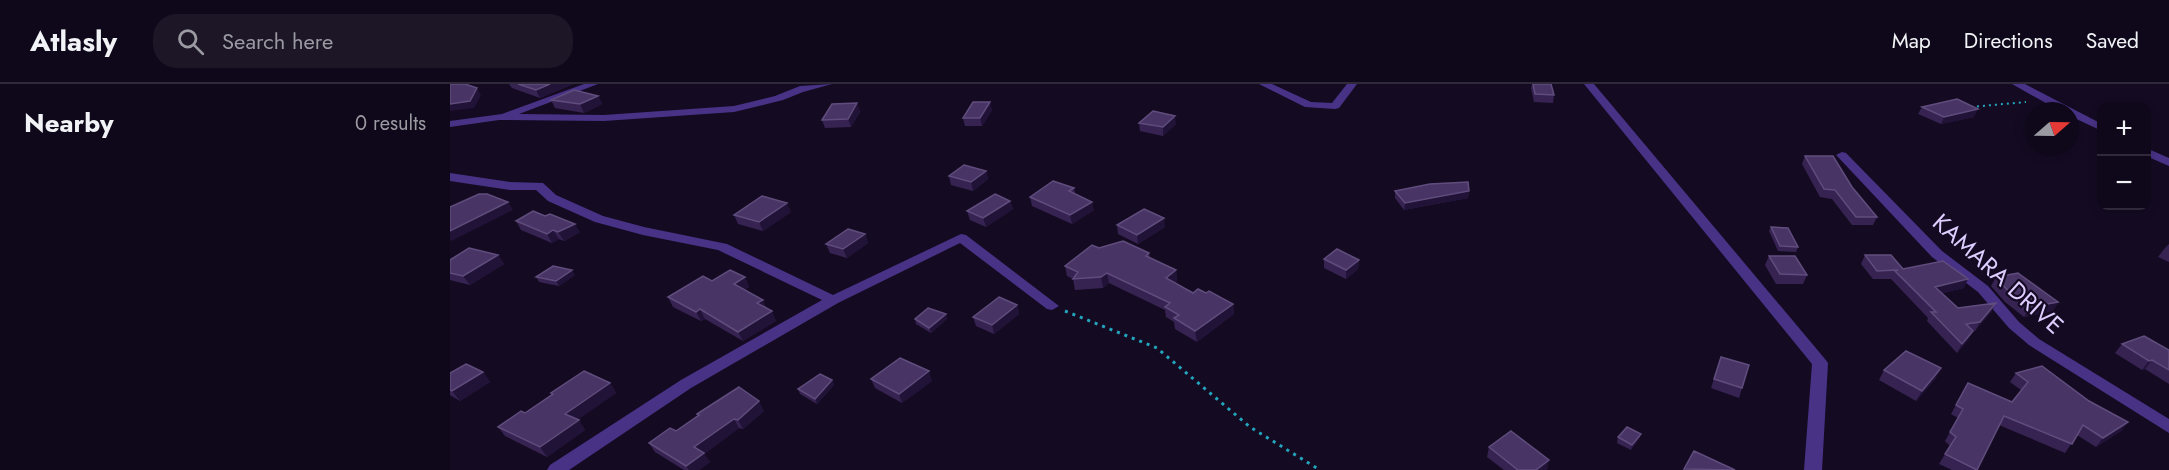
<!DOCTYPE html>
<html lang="en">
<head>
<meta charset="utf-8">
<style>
	:root { --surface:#0f081a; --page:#1d1627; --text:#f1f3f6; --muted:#9b9aa2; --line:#2f2939 }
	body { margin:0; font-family:Jost,sans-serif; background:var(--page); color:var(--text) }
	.controls { position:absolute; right:18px; top:18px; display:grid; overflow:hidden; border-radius:12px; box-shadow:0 3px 9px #0003 }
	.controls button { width:54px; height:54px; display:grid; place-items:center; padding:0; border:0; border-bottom:2px solid var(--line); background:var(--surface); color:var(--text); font:30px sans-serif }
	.compass { position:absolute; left:1575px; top:18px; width:54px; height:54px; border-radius:50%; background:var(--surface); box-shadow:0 3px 9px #0003; rotate:70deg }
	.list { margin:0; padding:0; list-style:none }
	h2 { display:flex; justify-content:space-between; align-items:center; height:78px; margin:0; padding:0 24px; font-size:26px }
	h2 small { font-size:20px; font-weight:400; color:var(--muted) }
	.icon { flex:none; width:33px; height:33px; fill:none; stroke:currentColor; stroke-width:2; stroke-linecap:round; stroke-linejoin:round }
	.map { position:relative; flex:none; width:1719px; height:386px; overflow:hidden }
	header { display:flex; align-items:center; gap:36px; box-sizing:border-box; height:84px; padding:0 30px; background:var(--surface); border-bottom:2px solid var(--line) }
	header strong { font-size:28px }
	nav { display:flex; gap:33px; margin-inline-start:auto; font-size:21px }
	.search { width:420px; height:54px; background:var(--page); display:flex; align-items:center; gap:15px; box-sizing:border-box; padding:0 21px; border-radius:24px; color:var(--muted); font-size:22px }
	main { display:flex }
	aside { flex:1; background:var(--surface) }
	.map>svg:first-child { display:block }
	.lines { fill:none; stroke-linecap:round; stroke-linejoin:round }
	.path-far1 { stroke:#23a5bd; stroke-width:2; stroke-dasharray:2 4; stroke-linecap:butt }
	.path { stroke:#23a5bd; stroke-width:3; stroke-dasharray:3 5; stroke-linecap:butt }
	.minor { fill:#483286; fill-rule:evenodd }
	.wall { fill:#372352 }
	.shaded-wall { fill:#211237 }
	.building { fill:#493565; stroke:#604d7d; stroke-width:1.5 }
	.labels { text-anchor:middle; stroke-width:4.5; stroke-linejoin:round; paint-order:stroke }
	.street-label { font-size:24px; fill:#decdff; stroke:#140b23 }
</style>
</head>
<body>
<header>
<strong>Atlasly</strong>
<div class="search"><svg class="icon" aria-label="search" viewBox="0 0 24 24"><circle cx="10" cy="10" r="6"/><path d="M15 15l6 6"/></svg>Search here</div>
<nav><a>Map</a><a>Directions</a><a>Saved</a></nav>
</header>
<main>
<aside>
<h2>Nearby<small>0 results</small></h2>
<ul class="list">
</ul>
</aside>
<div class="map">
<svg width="1719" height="386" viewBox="0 0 1719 386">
	<rect width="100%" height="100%" fill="#140b23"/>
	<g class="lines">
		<path class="path-far1" d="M 1521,23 L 1576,18"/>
		<path class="path" d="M 615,227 L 707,264 L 800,343 L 870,386"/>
		<path class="minor" d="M 134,0 L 148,0 L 69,30 L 154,31 L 284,22 L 325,12 L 350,2 L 382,0 L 353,8 L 333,16 L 284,28 L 154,37 L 49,36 L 0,43 L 0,37 L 52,30 Z
			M 809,0 L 822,0 L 861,18 L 882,19 L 897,0 L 907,0 L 889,24 L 885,25 L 855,23 Z
			M 1134,0 L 1144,0 L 1375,275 L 1378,279 L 1372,386 L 1354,386 L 1362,280 Z
			M 1562,0 L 1575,0 L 1652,40 L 1652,47 L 1620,32 L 1620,27 L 1610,27 Z
			M 1696,64 L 1719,74 L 1719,82 L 1696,72 Z
			M 1392,68 L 1396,69 L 1492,167 L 1538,202 L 1569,238 L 1589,255 L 1719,335 L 1719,349 L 1579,261 L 1559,244 L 1528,208 L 1482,173 L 1388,73 L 1386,71 Z
			M 0,89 L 60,98 L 93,99 L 106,111 L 153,132 L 194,143 L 277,160 L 383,211 L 511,150 L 516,151 L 609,222 L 602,226 L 597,225 L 510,159 L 388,219 L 241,304 L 119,386 L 97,386 L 100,381 L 231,296 L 372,216 L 268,166 L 193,151 L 145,138 L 98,117 L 86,106 L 60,106 L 0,97 Z"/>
	</g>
	<path class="wall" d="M 59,0 L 123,0 L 90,14 L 62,4 Z
		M 1082,0 L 1104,11 L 1103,19 L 1084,18 L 1081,4 Z
		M 148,12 L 152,20 L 134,29 L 105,24 L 101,16 Z
		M 407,19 L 410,28 L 401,43 L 375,44 L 372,36 Z
		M 1472,23 L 1524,33 L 1491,40 L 1468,30 Z
		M 542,26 L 532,42 L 515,42 L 513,34 Z
		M 689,39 L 726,40 L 713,52 L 690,47 Z
		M 1355,72 L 1402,103 L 1427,133 L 1423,141 L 1402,141 L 1382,115 L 1370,113 L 1352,80 Z
		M 536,87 L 538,95 L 523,107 L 501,101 L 499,92 Z
		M 624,104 L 625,110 L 644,126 L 622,140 L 582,122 L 580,113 Z
		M 945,107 L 1019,107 L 1018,114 L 954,126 L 945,114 Z
		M 560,117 L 563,125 L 536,143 L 520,136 L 517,127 Z
		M 341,128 L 313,147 L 288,140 L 284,131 Z
		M 66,137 L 130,148 L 114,157 L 109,155 L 102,159 L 71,146 Z
		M 667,141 L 715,143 L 688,160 L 668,150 Z
		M 1321,143 L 1348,163 L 1346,168 L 1328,167 L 1319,147 Z
		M 415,150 L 418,159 L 397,174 L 380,169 L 376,160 Z
		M 1719,160 L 1719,178 L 1708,173 L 1715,164 Z
		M 649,164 L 699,169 L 700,174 L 726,186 L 727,197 L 725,199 L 743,209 L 756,209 L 783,220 L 784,230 L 747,258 L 725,245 L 724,238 L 716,233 L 715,226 L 659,199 L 653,204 L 625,206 L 623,195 L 617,192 L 615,182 Z
		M 48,171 L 54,180 L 20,201 L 0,196 L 0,176 Z
		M 1415,171 L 1453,185 L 1514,204 L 1492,209 L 1508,224 L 1546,219 L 1541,228 L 1525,247 L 1523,247 L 1518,256 L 1507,269 L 1477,237 L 1478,234 L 1441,195 L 1423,195 L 1411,180 Z
		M 1319,172 L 1357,191 L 1353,200 L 1326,200 L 1315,181 Z
		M 874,175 L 909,176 L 908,185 L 896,195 L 874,184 Z
		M 125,191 L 109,202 L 89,198 L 86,193 Z
		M 295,193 L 299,203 L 294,206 L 317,225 L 326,237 L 293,257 L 255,235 L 251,237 L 223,223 L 218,213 L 262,197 Z
		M 1546,193 L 1608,218 L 1603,227 L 1574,233 L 1555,218 L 1541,202 Z
		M 567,221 L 569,230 L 544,250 L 526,242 L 523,233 Z
		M 465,235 L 497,235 L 481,249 L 466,240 Z
		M 1672,260 L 1719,266 L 1719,300 L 1695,285 L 1692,286 L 1665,269 Z
		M 1271,273 L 1292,304 L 1289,314 L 1261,304 Z
		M 1434,286 L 1486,294 L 1466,317 L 1429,296 Z
		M 33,288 L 40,298 L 10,317 L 0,311 L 0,289 Z
		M 1566,289 L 1639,317 L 1678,338 L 1671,347 L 1646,363 L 1627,351 L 1615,369 L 1549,341 L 1527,386 L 1502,386 L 1489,380 L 1500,362 L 1495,357 L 1508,334 L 1501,330 L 1518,299 L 1562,318 L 1571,306 L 1560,298 Z
		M 421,295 L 482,297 L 452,319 L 425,304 Z
		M 382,296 L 384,301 L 367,320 L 350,310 L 348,305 Z
		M 160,299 L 166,309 L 128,335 L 135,346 L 97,373 L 55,352 L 48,343 L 75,329 L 102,310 L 101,309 Z
		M 314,327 L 293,345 L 289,344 L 254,370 L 260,378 L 249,386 L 234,386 L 205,368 L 199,359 L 226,347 L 248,332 L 247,330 Z
		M 1191,350 L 1189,355 L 1181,366 L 1167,359 L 1168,353 Z
		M 1039,363 L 1097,386 L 1054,386 L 1037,373 Z"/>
	<path class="shaded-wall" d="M 100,0 L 123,0 L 90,14 L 86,6 Z
		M 27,4 L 31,11 L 24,24 L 0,27 L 0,20 Z
		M 148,12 L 152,20 L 134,29 L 130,20 Z
		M 540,18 L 542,26 L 532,42 L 530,34 Z
		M 407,19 L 410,28 L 401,43 L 398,35 Z
		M 1528,25 L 1524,33 L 1491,40 L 1494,33 Z
		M 725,32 L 726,40 L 713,52 L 713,43 Z
		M 536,87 L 538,95 L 523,107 L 521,98 Z
		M 1019,107 L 1018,114 L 954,126 L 955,119 Z
		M 560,117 L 563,125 L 536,143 L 533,134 Z
		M 58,118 L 63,126 L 1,157 L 0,156 L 0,147 Z
		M 642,118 L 644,126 L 622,140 L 620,131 Z
		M 337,119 L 341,128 L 313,147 L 309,138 Z
		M 714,134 L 715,143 L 688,160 L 687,151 Z
		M 125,140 L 130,148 L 114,157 L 108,148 Z
		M 103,146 L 109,155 L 102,159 L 97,150 Z
		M 415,150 L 418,159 L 397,174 L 393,165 Z
		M 48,171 L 54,180 L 20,201 L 13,192 Z
		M 909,176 L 908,185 L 896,195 L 896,186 Z
		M 122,186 L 125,191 L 109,202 L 106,197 Z
		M 726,186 L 727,197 L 717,204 L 716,194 Z
		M 657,189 L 659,199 L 653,204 L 651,193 Z
		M 295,193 L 299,203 L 289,209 L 284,200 Z
		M 1518,195 L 1514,204 L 1481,211 L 1485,203 Z
		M 313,216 L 317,226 L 307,219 Z
		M 1608,218 L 1603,227 L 1574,233 L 1580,223 Z
		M 1546,219 L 1541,228 L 1525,247 L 1530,238 Z
		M 783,220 L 784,230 L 747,258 L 745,247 Z
		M 567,221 L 569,230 L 544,250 L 542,241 Z
		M 250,225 L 255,235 L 251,237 L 246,228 Z
		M 322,227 L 326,237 L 293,257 L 288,248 Z
		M 496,230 L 497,235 L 481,249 L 479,244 Z
		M 1523,247 L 1518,256 L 1507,269 L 1512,260 Z
		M 1702,276 L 1695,285 L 1692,286 L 1699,277 Z
		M 1491,284 L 1486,294 L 1466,317 L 1472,307 Z
		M 479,287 L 482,297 L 452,319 L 449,310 Z
		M 33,288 L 40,298 L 10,317 L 2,307 Z
		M 382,296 L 384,301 L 367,320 L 365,315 Z
		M 160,299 L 166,309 L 122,340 L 115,330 Z
		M 309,317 L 314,327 L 293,345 L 288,336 Z
		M 284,335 L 289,344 L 254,370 L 260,378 L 249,386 L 239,386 L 236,382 L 244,363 Z
		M 129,336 L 135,346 L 97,373 L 90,363 Z
		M 1678,338 L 1671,347 L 1646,363 L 1653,354 Z
		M 1191,350 L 1189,355 L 1181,366 L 1182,361 Z
		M 1099,376 L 1097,386 L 1086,386 Z"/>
	<path class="building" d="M 0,0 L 15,0 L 27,4 L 20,17 L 0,20 Z
		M 68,0 L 100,0 L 86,6 Z
		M 1083,0 L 1101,0 L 1104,11 L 1085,10 Z
		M 124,6 L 148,12 L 130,20 L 101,16 Z
		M 1507,15 L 1528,25 L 1494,33 L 1472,23 Z
		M 523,18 L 540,18 L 530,34 L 513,34 Z
		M 407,19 L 398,35 L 372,36 L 382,20 Z
		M 703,27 L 725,32 L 713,43 L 689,39 Z
		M 1355,72 L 1383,72 L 1402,103 L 1427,133 L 1406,133 L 1385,106 L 1374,105 Z
		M 514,81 L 536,87 L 521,98 L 499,92 Z
		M 603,97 L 624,104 L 619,107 L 642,118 L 620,131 L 580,113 Z
		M 1018,98 L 1019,107 L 955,119 L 945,107 L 980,100 Z
		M 29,110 L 37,110 L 58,118 L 0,147 L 0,123 Z
		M 545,110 L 560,117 L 533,134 L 517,127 Z
		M 312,112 L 337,119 L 309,138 L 284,131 Z
		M 694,125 L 714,134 L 687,151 L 667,141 Z
		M 83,127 L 95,132 L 100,130 L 125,140 L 108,148 L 103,146 L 97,150 L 66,137 Z
		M 1321,143 L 1338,144 L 1348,163 L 1330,162 Z
		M 398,145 L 415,150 L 393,165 L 376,160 Z
		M 673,157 L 699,169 L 696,172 L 726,186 L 716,194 L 743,209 L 748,205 L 756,209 L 759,207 L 783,220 L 745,247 L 724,234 L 729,231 L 715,223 L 720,219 L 657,189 L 651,193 L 623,195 L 628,188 L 615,182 L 642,161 L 649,164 Z
		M 19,164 L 48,171 L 13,192 L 0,189 L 0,176 Z
		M 887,165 L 909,176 L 896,186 L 874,175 Z
		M 1415,171 L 1441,171 L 1453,185 L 1493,177 L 1518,195 L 1485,203 L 1508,224 L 1546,219 L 1530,238 L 1516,240 L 1523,247 L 1512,260 L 1481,228 L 1486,228 L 1445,187 L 1448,186 L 1427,187 Z
		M 1319,172 L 1345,172 L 1357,191 L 1330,190 Z
		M 103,182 L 122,186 L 106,197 L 86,193 Z
		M 280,186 L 295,193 L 284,200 L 313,216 L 307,219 L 322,227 L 288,248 L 250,225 L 246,228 L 218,213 L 253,192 L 262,197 Z
		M 1568,189 L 1608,218 L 1580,223 L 1560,209 L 1546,193 Z
		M 549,213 L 567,221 L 542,241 L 523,233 Z
		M 478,224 L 496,230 L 479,244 L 465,235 Z
		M 1694,252 L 1719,266 L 1719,286 L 1702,276 L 1699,277 L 1672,260 Z
		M 1456,267 L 1491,284 L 1472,307 L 1434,286 Z
		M 1271,273 L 1299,281 L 1292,304 L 1264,295 Z
		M 450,274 L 479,287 L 449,310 L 421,295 Z
		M 16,280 L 33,288 L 2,307 L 0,306 L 0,289 Z
		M 1592,282 L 1639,317 L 1678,338 L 1653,354 L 1633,341 L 1622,360 L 1554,332 L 1527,386 L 1495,370 L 1506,353 L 1500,348 L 1513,325 L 1506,321 L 1518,299 L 1562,318 L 1578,298 L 1566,289 Z
		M 134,287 L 160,299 L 115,330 L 129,336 L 90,363 L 48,343 L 71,327 L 75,329 L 103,310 L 101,309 Z
		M 370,290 L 382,296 L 365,315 L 348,305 Z
		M 289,303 L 309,317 L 288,336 L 284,335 L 244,363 L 254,369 L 236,382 L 199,359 L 220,344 L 226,347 L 249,331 L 247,330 Z
		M 1177,343 L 1191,350 L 1182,361 L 1168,353 Z
		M 1061,347 L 1099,376 L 1086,386 L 1068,386 L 1039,363 Z
		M 1244,367 L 1285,386 L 1234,385 Z"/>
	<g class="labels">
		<g class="street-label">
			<text transform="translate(1548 190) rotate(42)" y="8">KAMARA DRIVE</text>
		</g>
	</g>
</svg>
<div class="controls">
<button>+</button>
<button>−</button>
</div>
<svg class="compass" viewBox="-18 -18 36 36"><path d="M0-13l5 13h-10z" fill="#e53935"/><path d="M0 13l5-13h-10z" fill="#9b9aa2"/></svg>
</div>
</main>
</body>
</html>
